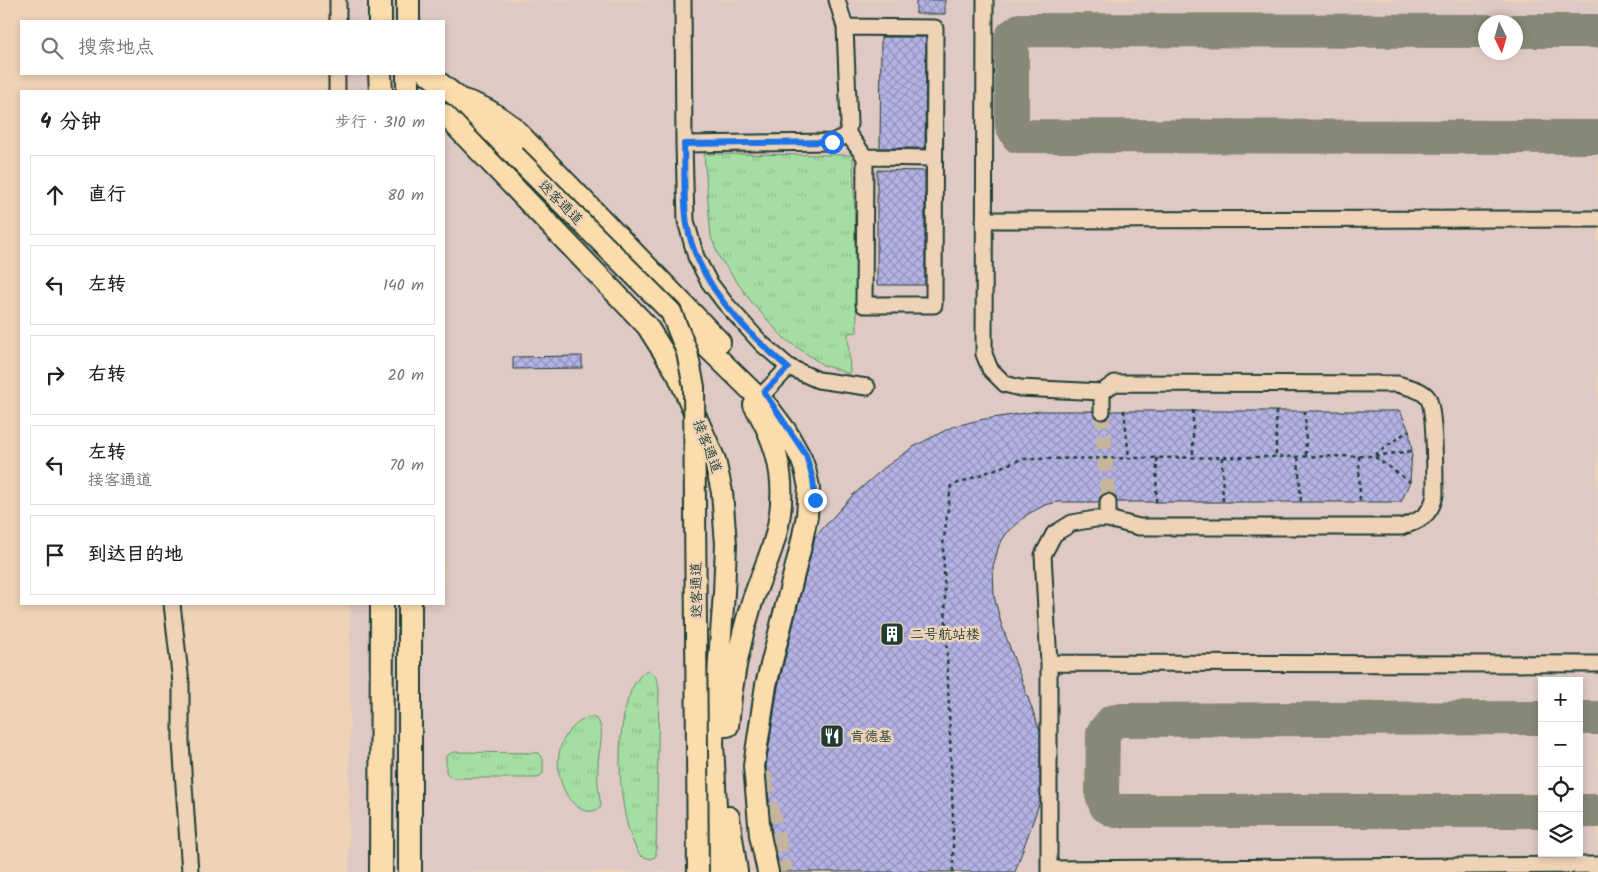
<!DOCTYPE html>
<html lang="zh">
<head>
<meta charset="utf-8">
<style>
	:root { --surface:#fff; --page:#f6f6f6; --text:#202124; --muted:#757577; --line:#e0e0e0 }
	body { margin:0; font-family:Kalam,"LXGW WenKai TC",sans-serif; background:var(--page); color:var(--text) }
	.controls { position:absolute; right:15px; bottom:15px; display:grid; overflow:hidden; border-radius:0px; box-shadow:0 2px 8px #0003 }
	.controls button { width:45px; height:45px; display:grid; place-items:center; padding:0; border:0; border-bottom:1px solid var(--line); background:var(--surface); color:var(--text); font:25px sans-serif }
	.compass { position:absolute; left:1478px; top:15px; width:45px; height:45px; border-radius:50%; background:var(--surface); box-shadow:0 2px 8px #0003; rotate:175deg }
	.stop { position:absolute; width:15px; height:15px; margin:-11px; border:4px solid #1a73e8; border-radius:50%; background:#fff }
	.stop.end { background:#1a73e8; border-color:#fff; box-shadow:0 1px 5px #0008 }
	.list { margin:0; padding:0; list-style:none }
	h2 { display:flex; justify-content:space-between; align-items:center; height:65px; margin:0; padding:0 20px; font-size:21px }
	h2 small { font-size:16px; font-weight:400; color:var(--muted) }
	.list li { display:grid; grid-template-columns:32px 1fr auto; gap:15px; align-items:center; box-sizing:border-box; height:80px; margin:0 10px 10px; padding:0 10px; border:1px solid var(--line); border-radius:0px }
	.list b { display:block; font-size:19px; white-space:nowrap }
	.list p { margin:0; font-size:16px; white-space:nowrap; color:var(--muted) }
	.list em { font-size:16px; font-style:normal; color:var(--muted) }
	.icon { flex:none; width:28px; height:28px; fill:none; stroke:currentColor; stroke-width:2; stroke-linecap:round; stroke-linejoin:round }
	.map { position:relative; flex:none; width:1598px; height:872px; overflow:hidden }
	.search { position:absolute; background:var(--surface); box-shadow:0 2px 8px #0003; left:20px; top:20px; width:425px; height:55px; display:flex; align-items:center; gap:12px; box-sizing:border-box; padding:0 18px; border-radius:0px; color:var(--muted); font-size:19px }
	.panel { position:absolute; background:var(--surface); box-shadow:0 2px 8px #0003; left:20px; top:90px; width:425px; height:515px; border-radius:0px }
	.map>svg:first-child { display:block }
	.built { fill:#dec9c4; fill-rule:evenodd }
	.grass { fill:url(#grass-tufts); stroke:#628e6b }
	.lines { fill:none; stroke-linecap:round; stroke-linejoin:round }
	.taxiway { stroke:#878875; stroke-width:34 }
	.building { fill:url(#building-cross-hatch); stroke:#1f3d34 }
	.minor-tunnel { stroke:#c5b59c; stroke-width:15; stroke-dasharray:15 8; stroke-linecap:butt }
	.major-tunnel { stroke:#c5b59c; stroke-width:20; stroke-dasharray:20 10; stroke-linecap:butt }
	.minor-casing { stroke:#1f3d34; stroke-width:19 }
	.major-casing { stroke:#1f3d34; stroke-width:24 }
	.highway-casing { stroke:#1f3d34; stroke-width:26 }
	.path { stroke:#1f3d34; stroke-width:2.5; stroke-dasharray:4 4; stroke-linecap:butt }
	.minor { stroke:#efd3b6; stroke-width:15 }
	.major { stroke:#fcdcac; stroke-width:20 }
	.highway { stroke:#fcdcac; stroke-width:22 }
	.major-bridge-casing { stroke:#1f3d34; stroke-width:24; stroke-linecap:butt }
	.major-bridge { stroke:#fcdcac; stroke-width:20 }
	.route { stroke:#1a73e8; stroke-width:6 }
	.labels { text-anchor:middle; stroke-width:5; stroke-linejoin:round; paint-order:stroke }
	.street-label { font-size:14px; fill:#1f3d34; stroke:#efd3b6 }
	.poi-label { font-size:14px; fill:#1f3d34; stroke:#efd3b6; text-anchor:start }
</style>
</head>
<body>
<div class="map">
<svg width="1598" height="872" viewBox="0 0 1598 872">
	<defs>
		<pattern id="grass-tufts" width="24" height="20" patternUnits="userSpaceOnUse" patternTransform="scale(1.25)"><rect width="24" height="20" fill="#a5dea2"/><path d="M3 7l-1-3M5 7V3M7 7l1-3M15 17l-1-3M17 17v-4M19 17l1-3" fill="none" stroke="#8ebf8c"/></pattern>
		<pattern id="building-cross-hatch" width="8" height="8" patternUnits="userSpaceOnUse" patternTransform="scale(1.25)"><rect width="8" height="8" fill="#b5b3e5"/><path d="M0 0l8 8M0 8l8-8" fill="none" stroke="#9393ba"/></pattern>
	</defs>
	<rect width="100%" height="100%" fill="#efd3b6"/>
	<filter id="ink" filterUnits="userSpaceOnUse"><feTurbulence type="fractalNoise" baseFrequency=".02" numOctaves="2"/><feDisplacementMap in="SourceGraphic" scale="10" xChannelSelector="R" yChannelSelector="G"/><feConvolveMatrix kernelMatrix="1 2 1 2 8 2 1 2 1" color-interpolation-filters="sRGB"/></filter>
	<g filter="url(#ink)">
		<path class="built" d="M 347,0 L 1598,0 L 1598,872 L 349,872 L 350,604 L 444,604 L 444,91 L 348,91 L 348,74 L 444,74 L 444,21 L 347,21 ZM 1486,22 L 1516,22 L 1516,52 L 1486,52 ZM 1542,681 L 1579,681 L 1579,853 L 1542,853 Z"/>
		<path class="grass" d="M 704,154 L 853,155 L 857,332 L 848,333 L 850,374 L 823,365 L 785,339 L 752,303 L 719,257 L 711,237 Z
			M 647,670 C 656,674 658,680 659,689 L 656,856 L 651,859 L 641,856 C 615,825 609,694 647,670 Z
			M 589,717 C 593,717 596,718 599,722 C 605,734 598,751 598,765 C 597,778 598,791 601,804 L 600,808 C 567,829 531,741 589,717 Z
			M 454,752 L 539,753 L 543,759 L 543,773 L 538,778 L 452,778 L 446,772 L 446,756 Z"/>
		<g class="lines">
			<path class="taxiway" d="M 1486,31 L 1020,30 L 1012,36 L 1012,125 L 1018,136 L 1598,137
				M 1516,31 L 1598,31
				M 1542,718 L 1122,720 L 1112,722 L 1103,733 L 1102,795 L 1106,806 L 1115,811 L 1542,811
				M 1579,718 L 1598,718
				M 1579,811 L 1598,811"/>
		</g>
		<path class="building" d="M 916,0 L 945,0 L 945,14 L 916,14 Z
			M 881,37 L 926,37 L 925,148 L 880,148 Z
			M 877,170 L 925,171 L 925,285 L 877,285 Z
			M 582,356 L 582,368 L 513,369 L 513,357 Z
			M 1039,411 L 1093,411 L 1097,419 L 1102,420 L 1110,416 L 1111,411 L 1400,411 L 1409,430 L 1412,451 L 1410,482 L 1401,502 L 1117,502 L 1113,494 L 1108,493 L 1100,497 L 1099,502 L 1058,502 L 1045,505 L 1028,514 L 1006,534 L 999,545 L 993,567 L 994,596 L 1001,623 L 1040,731 L 1040,801 L 1015,872 L 780,872 L 772,833 L 766,766 L 778,687 L 815,537 L 852,496 L 884,468 L 915,446 L 952,427 L 979,420 Z"/>
		<g class="lines">
			<path class="minor-tunnel" d="M 1102,411 L 1108,502"/>
			<path class="major-tunnel" d="M 761,774 L 783,872"/>
			<g class="minor-casing">
				<path id="minor" d="M 683,0 L 684,144 L 686,221 L 696,257 L 709,282 L 725,303 L 762,344 L 789,367 L 818,380 L 867,387
					M 985,0 L 984,354 L 990,369 L 1005,384 L 1020,388 L 1102,392 L 1115,383 L 1397,384 C 1408,387 1422,389 1428,398 C 1435,409 1435,478 1435,495 C 1431,515 1420,521 1401,527 L 1139,527 L 1108,519 L 1095,519 L 1072,523 L 1054,534 L 1043,555 L 1049,663 L 1049,872
					M 338,21 L 338,0
					M 845,27 L 935,28 L 934,305 L 864,305 L 865,157 L 848,134
					M 337,91 L 337,74
					M 684,144 L 832,142 L 847,135 L 849,124 L 845,27 L 837,0
					M 865,157 L 934,158
					M 984,220 L 1598,219
					M 765,392 L 789,367
					M 1102,411 L 1102,392
					M 1108,502 L 1108,519
					M 172,604 L 181,683 L 181,742 L 190,872
					M 1049,663 L 1598,664
					M 1049,869 L 1598,865"/>
			</g>
			<g class="major-casing">
				<path id="major" d="M 428,74 L 460,99 L 514,155
					M 460,99 C 482,105 494,113 512,126 L 720,342
					M 444,114 L 647,326 L 678,375 L 715,460 L 722,492 L 726,544 L 724,593 L 713,742 L 719,872
					M 671,312 L 768,407 L 786,431 L 801,458 L 805,469 L 809,487 L 807,516 L 800,550 L 766,685 L 754,766 L 760,835 L 768,872
					M 728,726 C 731,684 739,643 752,602 C 758,584 766,566 772,548 C 789,496 783,452 754,405
					M 729,817 L 737,872"/>
			</g>
			<g class="highway-casing">
				<path id="highway" d="M 380,0 L 380,21
					M 408,0 L 408,21
					M 380,74 L 381,91
					M 408,74 L 408,91
					M 381,872 L 382,604
					M 410,872 L 410,604"/>
			</g>
			<path class="path" d="M 1124,410 L 1129,458
				M 1193,410 L 1193,458
				M 1276,411 L 1276,457
				M 1305,411 L 1306,457
				M 1375,455 L 1409,430
				M 1359,456 L 1360,502
				M 1222,457 L 1223,502
				M 1298,457 L 1301,502
				M 1375,457 L 1410,482
				M 1156,502 L 1157,458
				M 953,872 L 953,819 L 943,545 L 951,486 L 1022,459 L 1374,456 L 1412,451"/>
			<use href="#minor" class="minor"/>
			<use href="#major" class="major"/>
			<use href="#highway" class="highway"/>
			<g class="major-bridge-casing">
				<path id="major-bridge" d="M 514,155 L 671,312 L 687,352 L 694,387 L 698,872"/>
			</g>
			<use href="#major-bridge" class="major-bridge"/>
		</g>
	</g>
	<g class="lines" filter="url(#ink)">
		<path class="route" d="M 815,500 L 813,479 L 806,455 L 764,392 L 788,368 C 744,330 697,283 687,224 C 683,200 685,169 684,144 L 832,142"/>
	</g>
	<defs>
		<g id="building-square" transform="scale(1.25)"><rect x="-9" y="-9" width="18" height="18" rx="4" fill="#1f3d34" stroke="#efd3b6"/><path d="M-4-6H4V6H1V3H-1V6H-4ZM-2.5-4.3h1.7v1.8h-1.7ZM.8-4.3h1.7v1.8H.8ZM-2.5-1h1.7V.8h-1.7ZM.8-1h1.7V.8H.8Z" fill="#fff"/></g>
		<g id="restaurant-square" transform="scale(1.25)"><rect x="-9" y="-9" width="18" height="18" rx="4" fill="#1f3d34" stroke="#efd3b6"/><path d="M-5-6h1v4h1v-4h1v4h1v-4h1v5L-1.5 .5V6h-2V.5L-5-1ZM5-6V6H3V1.5H1.5Q1.5-4 5-6Z" fill="#fff"/></g>
	</defs>
	<g fill-rule="evenodd">
		<use href="#building-square" x="892" y="634"/>
		<use href="#restaurant-square" x="832" y="736"/>
	</g>
	<g class="labels">
		<g class="street-label">
			<text transform="translate(561 202) rotate(45)" y="5">送客通道</text>
			<text transform="translate(708 446) rotate(69)" y="5">接客通道</text>
			<text transform="translate(696 590) rotate(-91)" y="5">送客通道</text>
		</g>
		<g class="poi-label">
			<text x="910" y="639">二号航站楼</text>
			<text x="850" y="741">肯德基</text>
		</g>
	</g>
</svg>
<div class="controls">
<button>+</button>
<button>−</button>
<button><svg class="icon" aria-label="locate" viewBox="0 0 24 24"><circle cx="12" cy="12" r="6"/><path d="M12 2v4M12 18v4M2 12h4M18 12h4"/></svg></button>
<button><svg class="icon" aria-label="layers" viewBox="0 0 24 24"><path d="M12 4l9 5-9 5-9-5zM3 14l9 5 9-5"/></svg></button>
</div>
<svg class="compass" viewBox="-18 -18 36 36"><path d="M0-13l5 13h-10z" fill="#e53935"/><path d="M0 13l5-13h-10z" fill="#757577"/></svg>
<div class="stop" style="left:832px;top:142px"></div>
<div class="stop end" style="left:815px;top:500px"></div>
<div class="search"><svg class="icon" aria-label="search" viewBox="0 0 24 24"><circle cx="10" cy="10" r="6"/><path d="M15 15l6 6"/></svg>搜索地点</div>
<section class="panel">
<h2>4 分钟<small>步行 · 310 m</small></h2>
<ul class="list">
<li><svg class="icon" aria-label="ahead" viewBox="0 0 24 24"><path d="M12 20V5M6 11l6-6 6 6"/></svg><div><b>直行</b></div><em>80 m</em></li>
<li><svg class="icon" aria-label="left" viewBox="0 0 24 24"><path d="M17 20v-9H6M10 6l-5 5 5 5"/></svg><div><b>左转</b></div><em>140 m</em></li>
<li><svg class="icon" aria-label="right" viewBox="0 0 24 24"><path d="M7 20v-9h11M14 6l5 5-5 5"/></svg><div><b>右转</b></div><em>20 m</em></li>
<li><svg class="icon" aria-label="left" viewBox="0 0 24 24"><path d="M17 20v-9H6M10 6l-5 5 5 5"/></svg><div><b>左转</b><p>接客通道</p></div><em>70 m</em></li>
<li><svg class="icon" aria-label="arrive" viewBox="0 0 24 24"><path d="M6 21V4h12l-3 4 3 4H6"/></svg><div><b>到达目的地</b></div></li>
</ul>
</section>
</div>
</body>
</html>
